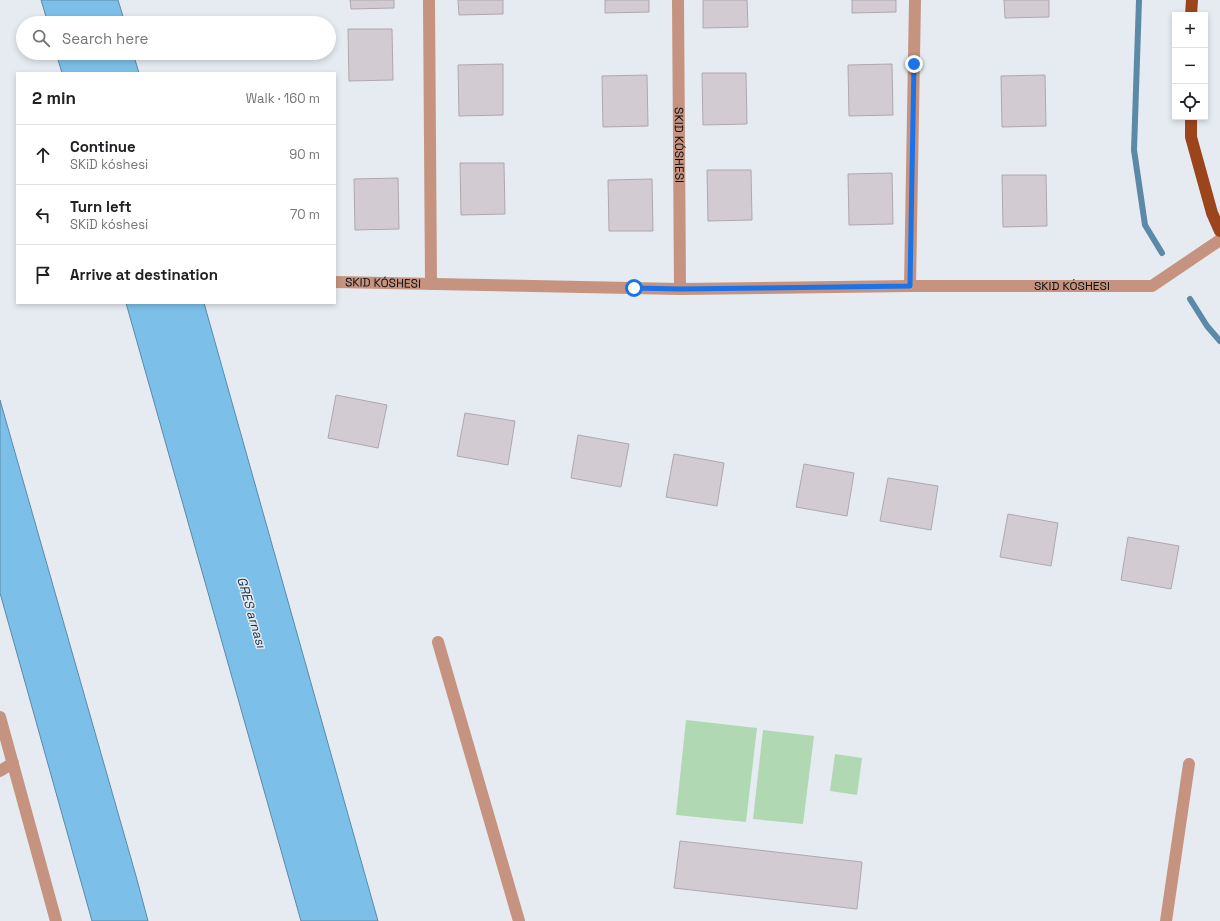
<!DOCTYPE html>
<html lang="en">
<head>
<meta charset="utf-8">
<style>
	:root { --surface:#fff; --page:#f6f6f6; --text:#202124; --muted:#757577; --line:#e0e0e0 }
	body { margin:0; font-family:"Space Grotesk",sans-serif; background:var(--page); color:var(--text) }
	.controls { position:absolute; right:12px; top:12px; display:grid; overflow:hidden; border-radius:0px; box-shadow:0 2px 6px #0003 }
	.controls button { width:36px; height:36px; display:grid; place-items:center; padding:0; border:0; border-bottom:1px solid var(--line); background:var(--surface); color:var(--text); font:20px sans-serif }
	.stop { position:absolute; width:12px; height:12px; margin:-9px; border:3px solid #1a73e8; border-radius:50%; background:#fff }
	.stop.end { background:#1a73e8; border-color:#fff; box-shadow:0 1px 4px #0008 }
	.list { margin:0; padding:0; list-style:none }
	h2 { display:flex; justify-content:space-between; align-items:center; height:52px; margin:0; padding:0 16px; font-size:17px }
	h2 small { font-size:13px; font-weight:400; color:var(--muted) }
	.list li { display:grid; grid-template-columns:26px 1fr auto; gap:12px; align-items:center; box-sizing:border-box; height:60px; padding:0 16px; border-top:1px solid var(--line) }
	.list b { display:block; font-size:15px; white-space:nowrap }
	.list p { margin:0; font-size:13px; white-space:nowrap; color:var(--muted) }
	.list em { font-size:13px; font-style:normal; color:var(--muted) }
	.icon { flex:none; width:22px; height:22px; fill:none; stroke:currentColor; stroke-width:2; stroke-linecap:round; stroke-linejoin:round }
	.map { position:relative; flex:none; width:1220px; height:921px; overflow:hidden }
	.search { position:absolute; background:var(--surface); box-shadow:0 2px 6px #0003; left:16px; top:16px; width:320px; height:44px; display:flex; align-items:center; gap:10px; box-sizing:border-box; padding:0 14px; border-radius:22px; color:var(--muted); font-size:15px }
	.panel { position:absolute; background:var(--surface); box-shadow:0 2px 6px #0003; left:16px; top:72px; width:320px; height:232px; border-radius:0px }
	.map>svg:first-child { display:block }
	.green { fill:#b0d9b3 }
	.water { fill:#7cc0e9; stroke:#5a8aa8 }
	.lines { fill:none; stroke-linecap:round; stroke-linejoin:round }
	.stream { stroke:#5a8aa8; stroke-width:6 }
	.building { fill:#d2ccd2; stroke:#aea8ae }
	.minor { stroke:#c5937f; stroke-width:12 }
	.major { stroke:#9c451d; stroke-width:12 }
	.route { stroke:#1a73e8; stroke-width:5 }
	.labels { text-anchor:middle; stroke-width:3; stroke-linejoin:round; paint-order:stroke }
	.street-label { font-size:12px; fill:#0b0d0f; stroke:#e6ebf2 }
	.water-label { font-size:13px; font-style:italic; fill:#143344; stroke:#e6ebf2 }
</style>
</head>
<body>
<div class="map">
<svg width="1220" height="921" viewBox="0 0 1220 921">
	<rect width="100%" height="100%" fill="#e6ebf2"/>
	<path class="green" d="M 686,720 L 757,728 L 746,822 L 676,815 Z
		M 763,730 L 814,736 L 803,824 L 753,819 Z
		M 835,754 L 862,758 L 857,795 L 830,791 Z"/>
	<path class="water" d="M 41,0 L 118,0 L 125,23 L 48,23 Z
		M 56,53 L 133,53 L 139,73 L 62,73 Z
		M 126,303 L 204,303 L 378,921 L 301,921 Z
		M 0,400 L 136,876 L 148,921 L 92,921 L 0,593 Z"/>
	<g class="lines">
		<path class="stream" d="M 1139,0 L 1134,150 L 1145,225 L 1162,253
			M 1190,299 L 1207,326 L 1220,341"/>
	</g>
	<path class="building" d="M 350,0 L 394,0 L 394,8 L 351,9 Z
		M 458,0 L 503,0 L 503,14 L 459,15 Z
		M 605,0 L 649,0 L 649,12 L 605,13 Z
		M 703,0 L 747,0 L 748,27 L 703,28 Z
		M 852,0 L 896,0 L 896,12 L 852,13 Z
		M 1004,0 L 1049,0 L 1049,17 L 1005,18 Z
		M 348,29 L 392,29 L 393,80 L 349,81 Z
		M 503,64 L 503,115 L 459,116 L 458,65 Z
		M 892,64 L 893,115 L 849,116 L 848,65 Z
		M 702,73 L 746,73 L 747,124 L 703,125 Z
		M 647,75 L 648,126 L 603,127 L 602,76 Z
		M 1045,75 L 1046,126 L 1002,127 L 1001,76 Z
		M 460,163 L 504,163 L 505,214 L 461,215 Z
		M 707,170 L 751,170 L 752,220 L 708,221 Z
		M 892,173 L 893,224 L 849,225 L 848,174 Z
		M 1002,175 L 1046,175 L 1047,226 L 1003,227 Z
		M 398,178 L 399,229 L 355,230 L 354,179 Z
		M 652,179 L 653,231 L 609,231 L 608,180 Z
		M 336,395 L 387,405 L 378,448 L 328,438 Z
		M 465,413 L 515,421 L 508,465 L 457,456 Z
		M 578,435 L 629,444 L 621,487 L 571,478 Z
		M 674,454 L 724,463 L 717,506 L 666,497 Z
		M 804,464 L 854,473 L 847,516 L 796,507 Z
		M 888,478 L 938,486 L 931,530 L 880,521 Z
		M 1008,514 L 1058,523 L 1051,566 L 1000,557 Z
		M 1128,537 L 1179,546 L 1171,589 L 1121,580 Z
		M 680,841 L 862,862 L 857,909 L 674,888 Z"/>
	<g class="lines">
		<g class="minor">
			<path d="M 429,0 L 431,284"/>
			<path id="s1" d="M 678,0 L 680,289"/>
			<path id="s2" d="M 335,282 L 680,289 L 910,286 L 1152,286 L 1220,240"/>
			<path d="M 910,286 L 915,0"/>
			<path d="M 438,642 L 519,921"/>
			<path d="M 0,717 L 56,921"/>
			<path d="M 0,771 L 13,763"/>
			<path d="M 1166,921 L 1189,764"/>
		</g>
		<path class="major" d="M 1191,15 L 1192,0
			M 1191,117 L 1191,137 L 1212,213 L 1220,231"/>
	</g>
	<g class="lines">
		<path class="route" d="M 634,288 L 680,289 L 910,286 L 914,64"/>
	</g>
	<g class="labels">
		<g class="street-label">
			<text dy="4" stroke="none"><textPath href="#s1" startOffset="145">SKID KÓSHESI</textPath></text>
			<text dy="4" stroke="none"><textPath href="#s2" startOffset="48">SKID KÓSHESI</textPath></text>
			<text dy="4" stroke="none"><textPath href="#s2" startOffset="737">SKID KÓSHESI</textPath></text>
		</g>
		<g class="water-label">
			<text transform="translate(252 612) rotate(74)" y="5">GRES arnası</text>
		</g>
	</g>
</svg>
<div class="controls">
<button>+</button>
<button>−</button>
<button><svg class="icon" aria-label="locate" viewBox="0 0 24 24"><circle cx="12" cy="12" r="6"/><path d="M12 2v4M12 18v4M2 12h4M18 12h4"/></svg></button>
</div>
<div class="stop" style="left:634px;top:288px"></div>
<div class="stop end" style="left:914px;top:64px"></div>
<div class="search"><svg class="icon" aria-label="search" viewBox="0 0 24 24"><circle cx="10" cy="10" r="6"/><path d="M15 15l6 6"/></svg>Search here</div>
<section class="panel">
<h2>2 min<small>Walk · 160 m</small></h2>
<ul class="list">
<li><svg class="icon" aria-label="ahead" viewBox="0 0 24 24"><path d="M12 20V5M6 11l6-6 6 6"/></svg><div><b>Continue</b><p>SKiD kóshesi</p></div><em>90 m</em></li>
<li><svg class="icon" aria-label="left" viewBox="0 0 24 24"><path d="M17 20v-9H6M10 6l-5 5 5 5"/></svg><div><b>Turn left</b><p>SKiD kóshesi</p></div><em>70 m</em></li>
<li><svg class="icon" aria-label="arrive" viewBox="0 0 24 24"><path d="M6 21V4h12l-3 4 3 4H6"/></svg><div><b>Arrive at destination</b></div></li>
</ul>
</section>
</div>
</body>
</html>
